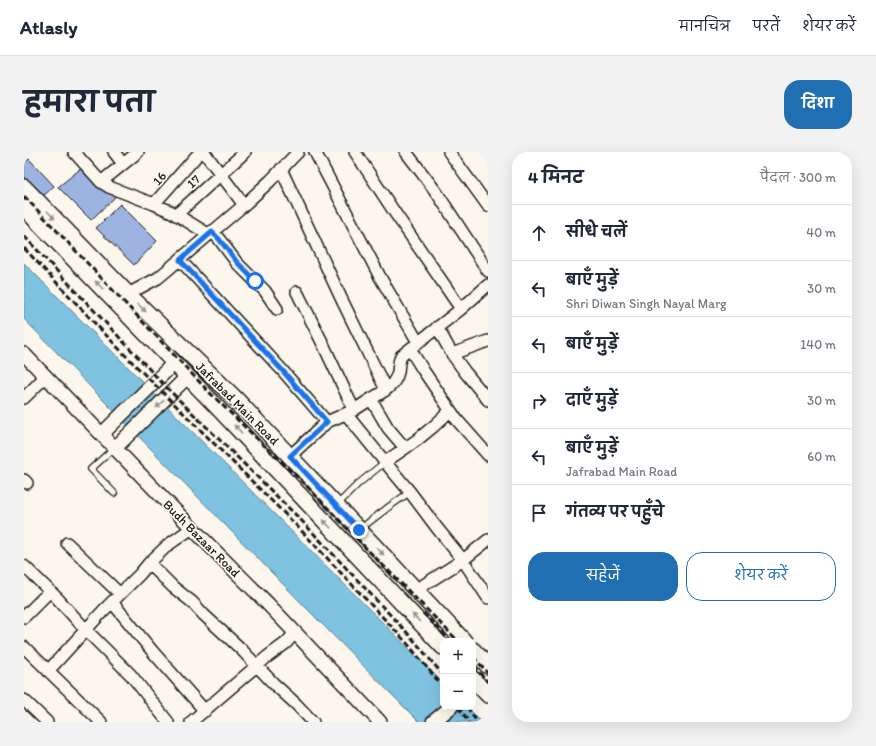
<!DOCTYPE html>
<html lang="hi">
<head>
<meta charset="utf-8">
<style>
	:root { --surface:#fff; --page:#f2f2f3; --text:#1f2937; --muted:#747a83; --line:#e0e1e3; --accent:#1f6fb2 }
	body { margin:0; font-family:Itim,"Playpen Sans Deva",sans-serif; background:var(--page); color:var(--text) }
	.controls { position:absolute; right:12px; bottom:12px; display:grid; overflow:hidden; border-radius:8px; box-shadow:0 4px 16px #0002 }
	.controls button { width:36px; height:36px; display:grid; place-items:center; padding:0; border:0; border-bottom:1px solid var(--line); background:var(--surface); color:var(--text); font:20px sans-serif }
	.stop { position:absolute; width:12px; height:12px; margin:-9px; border:3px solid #1a73e8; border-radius:50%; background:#fff }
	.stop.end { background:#1a73e8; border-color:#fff; box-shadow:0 1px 4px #0008 }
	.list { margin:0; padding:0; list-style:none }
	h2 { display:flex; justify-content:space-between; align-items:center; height:52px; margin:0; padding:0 16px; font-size:17px }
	h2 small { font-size:13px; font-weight:400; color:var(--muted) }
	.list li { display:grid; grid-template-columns:26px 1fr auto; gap:12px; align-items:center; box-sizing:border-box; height:56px; padding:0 16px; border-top:1px solid var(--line) }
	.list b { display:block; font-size:15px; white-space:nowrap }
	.list p { margin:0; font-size:13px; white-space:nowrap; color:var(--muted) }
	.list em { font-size:13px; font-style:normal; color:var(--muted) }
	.actions { display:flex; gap:8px; padding:12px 16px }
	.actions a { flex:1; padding:9px 0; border:1px solid var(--accent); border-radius:16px; text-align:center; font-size:14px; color:var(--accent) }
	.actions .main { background:var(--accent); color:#fff }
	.icon { flex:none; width:22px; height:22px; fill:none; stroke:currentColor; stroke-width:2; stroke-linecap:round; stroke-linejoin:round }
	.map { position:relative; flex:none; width:464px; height:570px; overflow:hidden; border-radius:16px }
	header { display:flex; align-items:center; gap:24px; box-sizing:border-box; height:56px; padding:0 20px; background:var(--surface); border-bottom:1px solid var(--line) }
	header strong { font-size:19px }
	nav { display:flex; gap:22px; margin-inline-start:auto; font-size:14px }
	.intro { display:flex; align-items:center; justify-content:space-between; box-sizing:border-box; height:96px; padding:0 24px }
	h1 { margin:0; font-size:28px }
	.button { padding:10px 18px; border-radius:16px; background:var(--accent); color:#fff; font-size:14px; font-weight:700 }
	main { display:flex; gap:24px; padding:0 24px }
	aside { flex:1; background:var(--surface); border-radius:16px; box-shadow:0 4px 16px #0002 }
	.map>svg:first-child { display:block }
	.water { fill:#80c3e1; stroke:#588092 }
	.building { fill:#9db4e2; stroke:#1c1c1c }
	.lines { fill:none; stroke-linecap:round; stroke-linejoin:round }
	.service-casing { stroke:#1c1c1c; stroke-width:8 }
	.minor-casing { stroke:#1c1c1c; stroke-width:14 }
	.tertiary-casing { stroke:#1c1c1c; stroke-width:16 }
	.secondary-casing { stroke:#1c1c1c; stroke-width:18 }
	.service { stroke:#fbf7ec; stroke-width:5.5 }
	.minor { stroke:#fbf7ec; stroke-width:11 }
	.tertiary { stroke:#fbf7ec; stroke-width:13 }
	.secondary { stroke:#fbf7ec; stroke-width:15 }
	.rail { stroke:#1c1c1c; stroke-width:3; stroke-dasharray:6 3; stroke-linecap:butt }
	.oneway { fill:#97948e }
	.route { stroke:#1a73e8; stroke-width:5 }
	.labels { text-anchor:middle; stroke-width:3.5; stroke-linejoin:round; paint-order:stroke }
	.street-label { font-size:13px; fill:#1c1c1c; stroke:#fbf7ec }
</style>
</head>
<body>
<header>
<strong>Atlasly</strong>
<nav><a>मानचित्र</a><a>परतें</a><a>शेयर करें</a></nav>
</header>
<div class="intro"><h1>हमारा पता</h1><a class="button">दिशा</a></div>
<main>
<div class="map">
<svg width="464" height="570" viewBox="0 0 464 570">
	<rect width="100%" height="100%" fill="#fbf7ec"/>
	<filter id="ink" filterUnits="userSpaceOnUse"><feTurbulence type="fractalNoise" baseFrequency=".025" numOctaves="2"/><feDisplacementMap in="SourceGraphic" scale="8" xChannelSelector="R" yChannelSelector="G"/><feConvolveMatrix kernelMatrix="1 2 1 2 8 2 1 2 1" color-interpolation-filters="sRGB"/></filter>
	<g filter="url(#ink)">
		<path class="water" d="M 0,111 L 419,531 L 419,555 L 443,555 L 458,570 L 395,570 L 295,469 L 0,167 Z"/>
		<path class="building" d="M 5,7 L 30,34 L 0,62 L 0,11 Z
			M 59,15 L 73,30 L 92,44 L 67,68 L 34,35 Z
			M 96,52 L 133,89 L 110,113 L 72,76 Z"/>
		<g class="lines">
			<g class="service-casing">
				<path id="service" d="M 90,341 L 67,317 L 90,296
					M 313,353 L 334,332 L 361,310
					M 336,377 L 366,354 L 386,340"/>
			</g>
			<g class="minor-casing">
				<path id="minor" d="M 50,0 L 77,30 L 85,35 L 130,52 L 148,60 L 184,82
					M 90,0 L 99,12
					M 180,0 L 220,53
					M 291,0 L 356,125 L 394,190
					M 331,0 L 371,61 L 437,157
					M 382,0 L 413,41 L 464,119
					M 425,0 L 464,54
					M 257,17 L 317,146 L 362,238
					M 77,30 L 114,0
					M 130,52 L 176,0
					M 152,63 L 221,0
					M 188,79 L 195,87 L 213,111 L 241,139 L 253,157
					M 156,108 L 258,218 L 303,270
					M 273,140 L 300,194 L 330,258
					M 104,142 L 134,126 L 220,53 L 246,29 L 274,0
					M 413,175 L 428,202 L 441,220 L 464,248
					M 386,197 L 399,218 L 433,268 L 464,303
					M 428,202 L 464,189
					M 0,246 L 22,224
					M 322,262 L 361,310 L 386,340 L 413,376 L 439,408 L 464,446
					M 381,296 L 364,276 L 347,247 C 359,240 371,234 374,220 C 375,213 374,211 377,204 L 437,157 L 464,133
					M 266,304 L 303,270 L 330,258 L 347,247
					M 361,310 L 393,288 L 410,274 L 426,259
					M 0,328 L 3,331
					M 43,391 L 96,442
					M 125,411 L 149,435 L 168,450 L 180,463 L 217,497 L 249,531 L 272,552 L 289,570
					M 0,414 L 34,447 L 62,478 L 107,523 L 144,570
					M 392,438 L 439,408 L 464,388
					M 88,450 L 129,500 L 181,559
					M 0,465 L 26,439
					M 0,495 L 77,570
					M 24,519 L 79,459 L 116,422 L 125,411 L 144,393 L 168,376
					M 0,548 L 23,570
					M 167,570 L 243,505 L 262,491 L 271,481"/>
			</g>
			<g class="tertiary-casing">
				<path id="tertiary" d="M 0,202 L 168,376 L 243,451 L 356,570
					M 78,282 L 150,211
					M 91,296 L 163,225
					M 409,570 L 427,555"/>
			</g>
			<g class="secondary-casing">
				<path id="secondary" d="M 0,35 L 104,142 L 212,247 L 440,489
					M 0,56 L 194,256 L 419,495
					M 449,498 L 464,514
					M 449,527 L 464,543"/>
			</g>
			<use href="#service" class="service"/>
			<use href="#minor" class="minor"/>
			<use href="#tertiary" class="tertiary"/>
			<use href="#secondary" class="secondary"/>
			<path class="rail" d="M 0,44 L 184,239 L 225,279 L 280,331 L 338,392 L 434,489
				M 0,84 L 144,237 L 276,367 L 388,486 L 419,523
				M 0,96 L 99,201 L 272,373 L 382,490 L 419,535
				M 399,461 L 426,489
				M 449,505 L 464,521
				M 449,514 L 464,530
				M 434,555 L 445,570
				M 443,555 L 453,570"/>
		</g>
		<defs><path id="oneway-solid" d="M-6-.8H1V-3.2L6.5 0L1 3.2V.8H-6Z"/></defs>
		<g class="oneway">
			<use href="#oneway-solid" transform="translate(27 63) rotate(46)"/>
			<use href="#oneway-solid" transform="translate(75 133) rotate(-134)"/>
			<use href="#oneway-solid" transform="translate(118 156) rotate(44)"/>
			<use href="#oneway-solid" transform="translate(136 252) rotate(136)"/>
			<use href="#oneway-solid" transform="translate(214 277) rotate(-133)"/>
			<use href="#oneway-solid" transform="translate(303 372) rotate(-133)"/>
			<use href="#oneway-solid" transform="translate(356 399) rotate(47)"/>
			<use href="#oneway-solid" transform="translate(392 466) rotate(-133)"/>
		</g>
	</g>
	<g class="lines" filter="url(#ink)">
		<path class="route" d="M 231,129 L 213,110 L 195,87 L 188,80 L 156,108 L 258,218 L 303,270 L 266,304 L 335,378"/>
	</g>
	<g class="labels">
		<g class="street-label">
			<text transform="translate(135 26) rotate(-49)" y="5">16</text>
			<text transform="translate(169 29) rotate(-42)" y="5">17</text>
			<text transform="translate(214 251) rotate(45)" y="5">Jafrabad Main Road</text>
			<text transform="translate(178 386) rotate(45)" y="5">Budh Bazaar Road</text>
		</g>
	</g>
</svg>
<div class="controls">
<button>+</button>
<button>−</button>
</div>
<div class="stop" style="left:231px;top:129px"></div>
<div class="stop end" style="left:335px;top:378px"></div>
</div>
<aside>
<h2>4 मिनट<small>पैदल · 300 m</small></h2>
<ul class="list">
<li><svg class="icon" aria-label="ahead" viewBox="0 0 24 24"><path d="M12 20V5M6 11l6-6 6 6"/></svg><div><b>सीधे चलें</b></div><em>40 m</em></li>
<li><svg class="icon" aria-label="left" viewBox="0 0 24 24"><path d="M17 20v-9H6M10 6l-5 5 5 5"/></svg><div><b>बाएँ मुड़ें</b><p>Shri Diwan Singh Nayal Marg</p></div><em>30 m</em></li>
<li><svg class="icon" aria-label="left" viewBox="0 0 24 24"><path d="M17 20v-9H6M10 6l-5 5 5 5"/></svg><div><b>बाएँ मुड़ें</b></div><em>140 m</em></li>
<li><svg class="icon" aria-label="right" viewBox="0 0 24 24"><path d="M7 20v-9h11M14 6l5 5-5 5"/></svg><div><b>दाएँ मुड़ें</b></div><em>30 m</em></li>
<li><svg class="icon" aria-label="left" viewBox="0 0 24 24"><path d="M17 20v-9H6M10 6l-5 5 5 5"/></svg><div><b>बाएँ मुड़ें</b><p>Jafrabad Main Road</p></div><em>60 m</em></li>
<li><svg class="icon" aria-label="arrive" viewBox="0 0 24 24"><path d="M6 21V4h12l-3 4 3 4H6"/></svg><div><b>गंतव्य पर पहुँचे</b></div></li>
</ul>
<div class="actions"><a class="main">सहेजें</a><a>शेयर करें</a></div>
</aside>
</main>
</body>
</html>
